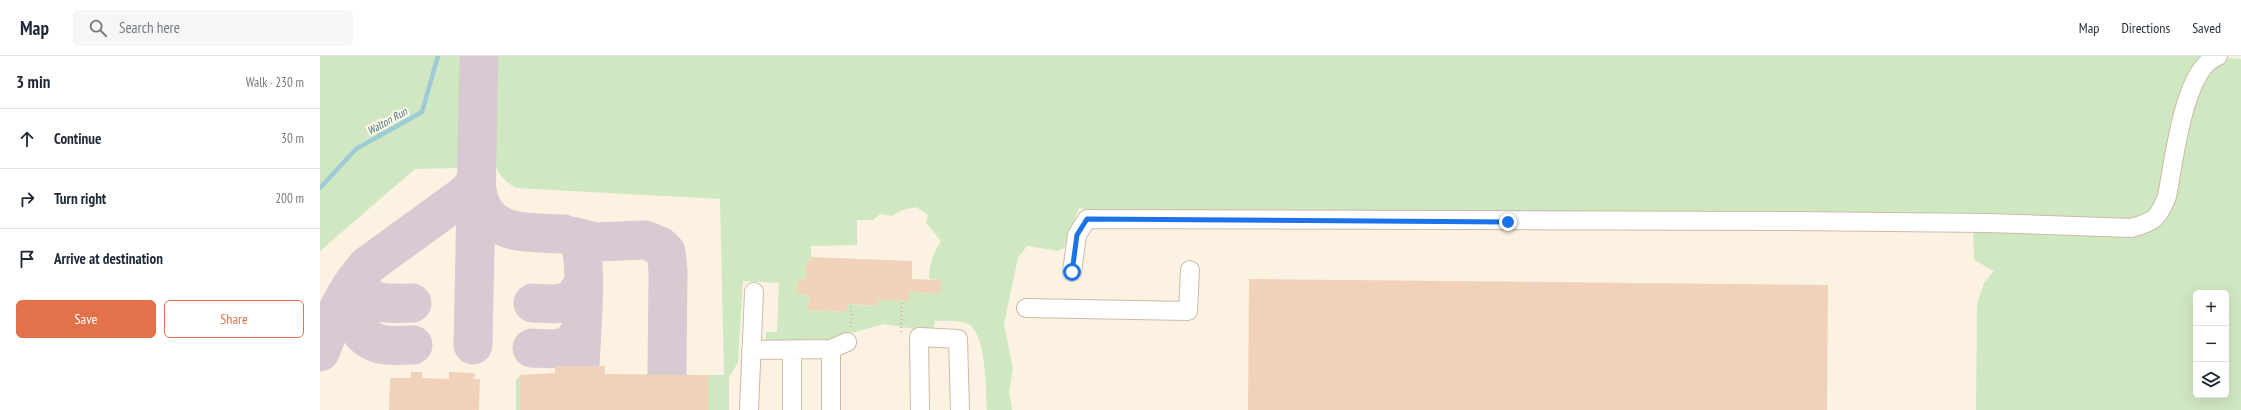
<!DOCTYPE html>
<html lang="en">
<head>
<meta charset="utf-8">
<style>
	:root { --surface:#fff; --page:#f6f6f7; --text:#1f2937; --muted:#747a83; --line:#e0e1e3; --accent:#e3714a }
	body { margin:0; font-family:"PT Sans Narrow",sans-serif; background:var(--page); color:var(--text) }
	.controls { position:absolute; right:12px; bottom:12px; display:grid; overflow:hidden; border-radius:6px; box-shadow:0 4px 16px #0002 }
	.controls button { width:36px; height:36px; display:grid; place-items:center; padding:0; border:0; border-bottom:1px solid var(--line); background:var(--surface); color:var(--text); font:20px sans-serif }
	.stop { position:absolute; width:12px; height:12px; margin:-9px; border:3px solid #1a73e8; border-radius:50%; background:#fff }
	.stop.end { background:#1a73e8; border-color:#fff; box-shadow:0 1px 4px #0008 }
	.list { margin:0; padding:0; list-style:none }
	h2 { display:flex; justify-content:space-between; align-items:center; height:52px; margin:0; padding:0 16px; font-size:17px }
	h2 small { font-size:13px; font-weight:400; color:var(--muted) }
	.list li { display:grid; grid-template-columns:26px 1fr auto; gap:12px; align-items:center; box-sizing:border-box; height:60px; padding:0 16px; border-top:1px solid var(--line) }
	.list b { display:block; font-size:15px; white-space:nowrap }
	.list em { font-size:13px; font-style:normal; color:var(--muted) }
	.actions { display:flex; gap:8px; padding:12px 16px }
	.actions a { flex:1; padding:9px 0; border:1px solid var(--accent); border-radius:6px; text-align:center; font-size:14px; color:var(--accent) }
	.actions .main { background:var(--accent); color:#fff }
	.icon { flex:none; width:22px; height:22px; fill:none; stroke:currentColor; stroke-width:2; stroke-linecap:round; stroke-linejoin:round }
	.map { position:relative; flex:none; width:1921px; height:354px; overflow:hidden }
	header { display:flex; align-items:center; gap:24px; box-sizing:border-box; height:56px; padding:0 20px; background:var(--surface); border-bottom:1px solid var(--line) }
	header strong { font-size:19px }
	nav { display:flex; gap:22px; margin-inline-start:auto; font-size:14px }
	.search { width:280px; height:36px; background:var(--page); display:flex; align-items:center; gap:10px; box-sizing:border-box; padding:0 14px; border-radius:6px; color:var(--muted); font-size:15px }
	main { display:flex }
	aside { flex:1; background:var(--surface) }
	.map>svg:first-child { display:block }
	.green { fill:#d0e8c1; fill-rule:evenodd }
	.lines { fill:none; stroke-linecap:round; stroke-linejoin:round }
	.stream { stroke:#9ecbd6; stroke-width:4.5 }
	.taxiway { stroke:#d8cad3; stroke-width:39 }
	.building { fill:#f0d2ba }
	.minor-casing { stroke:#ccbaa9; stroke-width:20 }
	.path { stroke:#d5b59e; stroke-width:2.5; stroke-dasharray:1 3; stroke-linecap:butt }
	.minor { stroke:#fff; stroke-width:18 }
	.route { stroke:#1a73e8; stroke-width:5 }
	.labels { text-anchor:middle; stroke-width:4; stroke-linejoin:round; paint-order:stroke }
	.water-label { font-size:11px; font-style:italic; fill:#447985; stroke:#fff6e8 }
</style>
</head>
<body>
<header>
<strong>Map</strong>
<div class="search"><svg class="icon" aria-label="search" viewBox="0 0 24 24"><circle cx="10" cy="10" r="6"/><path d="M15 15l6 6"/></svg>Search here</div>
<nav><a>Map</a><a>Directions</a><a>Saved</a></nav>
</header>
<main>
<aside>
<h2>3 min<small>Walk · 230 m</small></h2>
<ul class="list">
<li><svg class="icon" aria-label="ahead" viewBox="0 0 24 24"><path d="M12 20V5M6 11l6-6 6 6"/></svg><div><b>Continue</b></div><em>30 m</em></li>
<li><svg class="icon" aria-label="right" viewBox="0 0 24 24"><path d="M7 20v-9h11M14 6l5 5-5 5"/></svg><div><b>Turn right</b></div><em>200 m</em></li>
<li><svg class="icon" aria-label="arrive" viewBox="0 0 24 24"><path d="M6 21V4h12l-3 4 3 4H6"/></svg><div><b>Arrive at destination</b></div></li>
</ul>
<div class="actions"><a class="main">Save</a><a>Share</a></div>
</aside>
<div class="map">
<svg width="1921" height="354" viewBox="0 0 1921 354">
	<rect width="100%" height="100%" fill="#fbf2e2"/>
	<path class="green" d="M 0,0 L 141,0 L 139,112 L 95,113 L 0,195 Z
		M 175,0 L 1891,0 L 1845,133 L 1824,164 L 776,156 L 759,152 L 744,192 L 738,195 L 707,190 L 698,202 L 684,268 L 693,313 L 689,335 L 692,354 L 667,354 C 666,335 667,274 646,267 C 637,264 624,265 615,265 L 613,276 L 564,268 L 490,289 L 445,287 L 446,276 L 457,276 L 459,227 L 423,225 L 418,306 L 409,322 L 409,354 L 388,354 L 388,319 L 404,319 L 400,143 L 196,132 C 183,125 176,116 174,101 ZM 596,151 L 608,159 L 606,167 L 621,185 C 613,197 609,209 609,223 L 621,224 L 621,237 L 589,236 L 589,245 L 575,245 L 576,238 L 558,238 L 557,250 L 533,249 L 534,228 L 528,242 L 527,256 L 488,254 L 489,239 L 477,238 L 478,224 L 485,224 L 486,205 L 491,205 L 491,190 L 537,189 L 537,164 L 553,164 L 560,158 L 571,160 L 583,154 Z
		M 1909,2 L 1921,3 L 1921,354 L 1656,354 L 1657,248 L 1664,227 L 1674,215 L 1654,204 L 1653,170 L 1824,177 C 1838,172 1843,167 1849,154 L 1874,35 L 1897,5 ZM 1876,237 L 1906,237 L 1906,339 L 1876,339 Z
		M 200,319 L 200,354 L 196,354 L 196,324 Z"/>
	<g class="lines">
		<path class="stream" d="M 0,132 L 36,93 L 102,56 L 118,0"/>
		<path class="taxiway" d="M 156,127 C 161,181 202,176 244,178 C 250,180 256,182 259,188 C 268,204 261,285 260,309
			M 251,180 L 275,186 L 325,184 L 340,190 L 346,196 L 348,215 L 347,318
			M 45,212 C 27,250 67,248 92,247
			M 34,226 C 28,251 33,285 65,289 C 74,290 84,289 93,289
			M 213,247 C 236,248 252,252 263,227
			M 153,289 L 159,0
			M 212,292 C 235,293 250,297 261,273
			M 0,296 C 12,265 25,233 48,209 L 143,140 L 151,133 L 156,124"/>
	</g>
	<path class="building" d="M 491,201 L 592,205 L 592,223 L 621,224 L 621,237 L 589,236 L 589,245 L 558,244 L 557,250 L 528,248 L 527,256 L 488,254 L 489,239 L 477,238 L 478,223 L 485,224 L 486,205 L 491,205 Z
		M 929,223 L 1508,229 L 1507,354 L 928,354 Z
		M 235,310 L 285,310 L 285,318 L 388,319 L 388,354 L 200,354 L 200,319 L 235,317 Z
		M 91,316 L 102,316 L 102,322 L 129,323 L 129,316 L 155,317 L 154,323 L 160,323 L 159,354 L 69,354 L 70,322 L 91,322 Z"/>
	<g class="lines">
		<g class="minor-casing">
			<path id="minor" d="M 752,216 L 757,179 L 767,163 L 1470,165 L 1668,167 L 1811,172 C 1834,166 1839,162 1847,140 C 1854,107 1863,12 1898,0
				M 706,252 L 868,255 L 870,214
				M 511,293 L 511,354
				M 431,294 L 511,293 L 527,286
				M 472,294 L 472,354
				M 429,354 L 434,236
				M 600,354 L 599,281 L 638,283 L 640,354"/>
		</g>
		<path class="path" d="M 530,271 L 532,260 L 530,251
			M 581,276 L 582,245"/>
		<use href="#minor" class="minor"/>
	</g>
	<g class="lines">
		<path class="route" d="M 752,216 L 757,179 L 767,163 L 1188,166"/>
	</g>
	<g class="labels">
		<g class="water-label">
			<text transform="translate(67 65) rotate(-29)" y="4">Walton Run</text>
		</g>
	</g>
</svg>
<div class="controls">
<button>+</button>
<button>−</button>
<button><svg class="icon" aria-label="layers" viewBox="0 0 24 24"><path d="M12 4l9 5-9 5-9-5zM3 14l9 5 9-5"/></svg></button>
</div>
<div class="stop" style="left:752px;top:216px"></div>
<div class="stop end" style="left:1188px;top:166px"></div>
</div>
</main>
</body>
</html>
